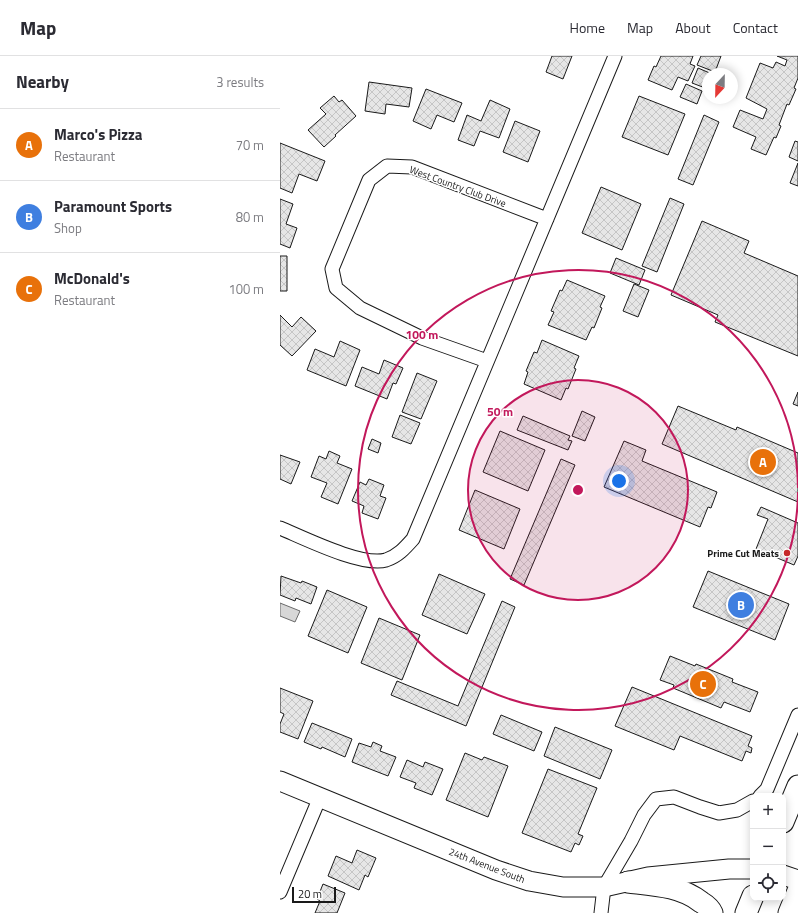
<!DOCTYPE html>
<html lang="en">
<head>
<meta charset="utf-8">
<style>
	:root { --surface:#fff; --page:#f2f2f3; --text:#2b2b33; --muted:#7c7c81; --line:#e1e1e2; --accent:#2563eb }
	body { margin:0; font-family:"Titillium Web",sans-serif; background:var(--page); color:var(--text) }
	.controls { position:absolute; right:12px; bottom:12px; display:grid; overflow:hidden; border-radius:8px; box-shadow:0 2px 10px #0003 }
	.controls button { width:36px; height:36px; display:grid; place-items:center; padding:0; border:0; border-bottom:1px solid var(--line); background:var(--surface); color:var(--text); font:20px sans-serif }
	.compass { position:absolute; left:422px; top:12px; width:36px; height:36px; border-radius:50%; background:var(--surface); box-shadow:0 2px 10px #0003; rotate:202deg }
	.scale { position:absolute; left:12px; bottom:10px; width:44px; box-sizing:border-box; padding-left:4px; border:2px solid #1a1a1a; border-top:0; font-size:11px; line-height:14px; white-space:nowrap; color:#1a1a1a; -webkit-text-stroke:3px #fff; paint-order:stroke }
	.you { position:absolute; left:339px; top:425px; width:14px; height:14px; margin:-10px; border:3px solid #fff; border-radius:50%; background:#1a73e8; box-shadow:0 0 0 6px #1a73e833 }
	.badge { display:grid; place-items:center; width:26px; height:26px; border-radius:50%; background:var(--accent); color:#fff; font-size:13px; font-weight:700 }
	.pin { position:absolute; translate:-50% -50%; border:2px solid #fff; box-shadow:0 1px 4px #0006 }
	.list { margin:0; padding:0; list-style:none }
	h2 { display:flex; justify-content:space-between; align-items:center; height:52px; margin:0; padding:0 16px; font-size:17px }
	h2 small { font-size:13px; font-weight:400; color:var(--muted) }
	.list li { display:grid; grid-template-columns:26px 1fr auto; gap:12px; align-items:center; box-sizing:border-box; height:72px; padding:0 16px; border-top:1px solid var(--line) }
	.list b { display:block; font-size:15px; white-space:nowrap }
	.list p { margin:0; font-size:13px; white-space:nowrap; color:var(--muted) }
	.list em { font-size:13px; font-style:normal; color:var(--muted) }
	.icon { flex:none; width:22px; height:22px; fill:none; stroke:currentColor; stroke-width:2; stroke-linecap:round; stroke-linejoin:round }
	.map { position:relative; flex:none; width:518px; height:857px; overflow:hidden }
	header { display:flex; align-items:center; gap:24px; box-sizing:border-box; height:56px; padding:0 20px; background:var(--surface); border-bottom:1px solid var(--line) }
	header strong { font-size:19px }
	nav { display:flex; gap:22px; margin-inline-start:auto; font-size:14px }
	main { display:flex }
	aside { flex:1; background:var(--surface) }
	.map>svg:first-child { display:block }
	.water { fill:#d7d7d7; stroke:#6a6a6a }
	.building { fill:url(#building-cross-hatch); stroke:#1a1a1a }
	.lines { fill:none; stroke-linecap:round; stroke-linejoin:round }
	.street-casing { stroke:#1a1a1a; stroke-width:15 }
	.secondary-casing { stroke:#1a1a1a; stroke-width:21 }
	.primary-casing { stroke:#1a1a1a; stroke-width:23 }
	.street { stroke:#fff; stroke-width:13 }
	.secondary { stroke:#fff; stroke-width:19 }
	.primary { stroke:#fff; stroke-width:21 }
	.ring { fill:none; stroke:#c2185b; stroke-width:2 }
	.poi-dot { fill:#c62828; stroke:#fff; stroke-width:1.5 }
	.labels { text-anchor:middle; stroke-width:3; stroke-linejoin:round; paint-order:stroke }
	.street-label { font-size:10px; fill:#1a1a1a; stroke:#fff }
	.poi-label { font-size:10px; font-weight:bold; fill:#1a1a1a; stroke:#fff; text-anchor:end }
	.centre { fill:#c2185b; stroke:#fff; stroke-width:2 }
	.ring-label { font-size:12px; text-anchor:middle; font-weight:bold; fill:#c2185b; stroke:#fff; stroke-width:3; stroke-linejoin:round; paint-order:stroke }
</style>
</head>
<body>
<header>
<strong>Map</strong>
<nav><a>Home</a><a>Map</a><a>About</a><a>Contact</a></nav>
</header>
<main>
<aside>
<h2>Nearby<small>3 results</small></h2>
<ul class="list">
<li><span class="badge" style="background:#e8710a">A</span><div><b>Marco's Pizza</b><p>Restaurant</p></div><em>70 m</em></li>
<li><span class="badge" style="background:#3f7fe0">B</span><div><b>Paramount Sports</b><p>Shop</p></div><em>80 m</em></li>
<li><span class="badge" style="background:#e8710a">C</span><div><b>McDonald's</b><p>Restaurant</p></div><em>100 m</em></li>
</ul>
</aside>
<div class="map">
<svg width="518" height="857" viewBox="0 0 518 857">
	<defs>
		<pattern id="building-cross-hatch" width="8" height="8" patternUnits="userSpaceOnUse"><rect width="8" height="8" fill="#e6e6e6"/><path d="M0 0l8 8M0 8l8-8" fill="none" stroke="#c5c5c5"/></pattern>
	</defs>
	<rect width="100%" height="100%" fill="#fff"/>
	<path class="water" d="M 0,547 L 20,555 L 15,566 L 0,560 Z"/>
	<path class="building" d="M 272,0 L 292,0 L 283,23 L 266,16 Z
		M 381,0 L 413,0 L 410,8 L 415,10 L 408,25 L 398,21 L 392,34 L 368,24 L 374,10 L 376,11 Z
		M 421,0 L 441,0 L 435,16 L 417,9 Z
		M 497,0 L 518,0 L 518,22 L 514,32 L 516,33 L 509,49 L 507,48 L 499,69 L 501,70 L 496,82 L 494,81 L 486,99 L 471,93 L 476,81 L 453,71 L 460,54 L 483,63 L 487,53 L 466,42 L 480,7 L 493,12 L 496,6 L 505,10 L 507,4 Z
		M 418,12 L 432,18 L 428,18 L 428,33 L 412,27 Z
		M 89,26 L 132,32 L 129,51 L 106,48 L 105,58 L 85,55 Z
		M 406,28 L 422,35 L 417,48 L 400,41 Z
		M 146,33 L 182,47 L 174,66 L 157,59 L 151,73 L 133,65 Z
		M 54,40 L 59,46 L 62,44 L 76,60 L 55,79 L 56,80 L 44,91 L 28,74 L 46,58 L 40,52 Z
		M 359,40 L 405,58 L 388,99 L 342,81 Z
		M 210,44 L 230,53 L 219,82 L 200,75 L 194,90 L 178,84 L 187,59 L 201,65 Z
		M 424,59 L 439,66 L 413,129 L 398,123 Z
		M 235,65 L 260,75 L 248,106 L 223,96 Z
		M 515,85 L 518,86 L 518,105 L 509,101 Z
		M 0,87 L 45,105 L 37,125 L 19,118 L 12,137 L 0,132 Z
		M 518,107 L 518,130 L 510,127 Z
		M 321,131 L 361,148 L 342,194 L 302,177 Z
		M 390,142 L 404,148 L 377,216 L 362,210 Z
		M 0,143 L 13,148 L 6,168 L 17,172 L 10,192 L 0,188 Z
		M 422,165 L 469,185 L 464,197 L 518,220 L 518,300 L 435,266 L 438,259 L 391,239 Z
		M 0,200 L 7,200 L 7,235 L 0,235 Z
		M 336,202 L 365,214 L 359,229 L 330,217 Z
		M 287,224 L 325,240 L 320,251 L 322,252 L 314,272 L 312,271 L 306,284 L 268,269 L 274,256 L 271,255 L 280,234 L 282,235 Z
		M 354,228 L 369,234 L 358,261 L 343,255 Z
		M 0,259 L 12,271 L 21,261 L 36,275 L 12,300 L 0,289 Z
		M 262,284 L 299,300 L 294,312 L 296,313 L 288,333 L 286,332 L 281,344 L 244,328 L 248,316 L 246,315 L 254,296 L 257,297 Z
		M 60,285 L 80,294 L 66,330 L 27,314 L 35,293 L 54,301 Z
		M 104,304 L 123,312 L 116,328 L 113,327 L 107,343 L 75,330 L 82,311 L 99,318 Z
		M 137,317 L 157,325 L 141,363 L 122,356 Z
		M 518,336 L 518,350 L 513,348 Z
		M 398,350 L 456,374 L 457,371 L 518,397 L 518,446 L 382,388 Z
		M 302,355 L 315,361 L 305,385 L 292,380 Z
		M 120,359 L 140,367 L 131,388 L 112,381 Z
		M 243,360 L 290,380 L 288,384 L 292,385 L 288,394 L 237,374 Z
		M 220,375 L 265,394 L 248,435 L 203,416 Z
		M 92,383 L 101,387 L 98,397 L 88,393 Z
		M 344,385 L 366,394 L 362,405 L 437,436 L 431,452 L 428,451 L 420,471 L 324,431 Z
		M 49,395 L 60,400 L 57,407 L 72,413 L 58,448 L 41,441 L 47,427 L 31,421 L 39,400 L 46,403 Z
		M 0,399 L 20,406 L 11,428 L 0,423 Z
		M 281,403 L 295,409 L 244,529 L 230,523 Z
		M 89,423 L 104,429 L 100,440 L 106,442 L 98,463 L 82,457 L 84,450 L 72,445 L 80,426 L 86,429 Z
		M 195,434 L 240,453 L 224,493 L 179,474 Z
		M 481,451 L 518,467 L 518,500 L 514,509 L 476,493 L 488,463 L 477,459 Z
		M 428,515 L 509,548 L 495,584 L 413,551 Z
		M 159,518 L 205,538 L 187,578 L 142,559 Z
		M 1,520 L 21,527 L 22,525 L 37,531 L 31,548 L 16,542 L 15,545 L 0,539 Z
		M 47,534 L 87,551 L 68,597 L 28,580 Z
		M 222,545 L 235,551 L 186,670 L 111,639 L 117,625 L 178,650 Z
		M 99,562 L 140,579 L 122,624 L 81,607 Z
		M 390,600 L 415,610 L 416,608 L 453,623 L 452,626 L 478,636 L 470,656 L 444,646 L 441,652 L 393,632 L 394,629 L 380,624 Z
		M 352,631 L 472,680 L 468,690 L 472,692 L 471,697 L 466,695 L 462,705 L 400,680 L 394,694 L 335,670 Z
		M 0,632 L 33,645 L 18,683 L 0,676 L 0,668 L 4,658 L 0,656 Z
		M 221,659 L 262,676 L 254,695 L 213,678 Z
		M 32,667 L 72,683 L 65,701 L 42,691 L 41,693 L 24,686 Z
		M 275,671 L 332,694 L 320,723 L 264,700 Z
		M 93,686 L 102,690 L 100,695 L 116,701 L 108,720 L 72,706 L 79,687 L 91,691 Z
		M 185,697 L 202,704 L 204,701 L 228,710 L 208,761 L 166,744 Z
		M 127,704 L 143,711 L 145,706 L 163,713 L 152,739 L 134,732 L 136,727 L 120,721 Z
		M 268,713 L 317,732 L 298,778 L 303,780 L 299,789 L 295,787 L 291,796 L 242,777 Z
		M 77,794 L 96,802 L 88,821 L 85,819 L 79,834 L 48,820 L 56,800 L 72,807 Z
		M 43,828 L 65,837 L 57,857 L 35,857 L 40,845 L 37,843 Z"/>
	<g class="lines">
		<g class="street-casing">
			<path id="street" d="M 207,305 L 142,282 L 80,252 L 56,232 L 52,213 L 89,124 L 107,110 L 132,111 L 267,163
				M 0,472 C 24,482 82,511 106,504 C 118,500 125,492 133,483 L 335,0
				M 480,740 L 487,733 L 518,659
				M 0,836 L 40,741
				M 321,857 L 324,831 L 351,785 L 364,759 L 376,743 L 394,741 L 420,751 L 439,757 L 457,754 L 473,745"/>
		</g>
		<g class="secondary-casing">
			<path id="secondary" d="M 0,725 L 216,814 L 249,825 L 283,831 L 324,831 L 368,821 L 449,813 L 473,813
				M 503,819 L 518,824"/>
		</g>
		<g class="primary-casing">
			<path id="primary" d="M 503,766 L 518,730
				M 348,826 C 374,829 401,830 421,846 C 426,849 430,852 432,857
				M 466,857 L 473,840
				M 509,857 L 518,835"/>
		</g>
		<use href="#street" class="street"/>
		<use href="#secondary" class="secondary"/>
		<use href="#primary" class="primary"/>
	</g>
	<circle cx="298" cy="434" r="110" fill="#c2185b" fill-opacity=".12"/>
	<g class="ring">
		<circle cx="298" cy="434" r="110"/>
		<path d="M518 436A220 220 0 1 1 518 432"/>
	</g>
	<circle class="poi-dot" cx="507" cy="497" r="4"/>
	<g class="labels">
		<g class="street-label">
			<text transform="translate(178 130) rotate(20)" y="4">West Country Club Drive</text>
			<text transform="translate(207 809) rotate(21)" y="4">24th Avenue South</text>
		</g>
		<g class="poi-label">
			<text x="499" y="501">Prime Cut Meats</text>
		</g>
	</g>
	<circle cx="298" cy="434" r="6" class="centre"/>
	<g class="ring-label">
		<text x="142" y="283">100 m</text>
		<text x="220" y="360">50 m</text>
	</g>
</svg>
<div class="controls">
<button>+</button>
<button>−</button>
<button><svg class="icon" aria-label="locate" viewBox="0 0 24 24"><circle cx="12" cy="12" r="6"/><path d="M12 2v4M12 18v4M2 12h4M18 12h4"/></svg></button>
</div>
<svg class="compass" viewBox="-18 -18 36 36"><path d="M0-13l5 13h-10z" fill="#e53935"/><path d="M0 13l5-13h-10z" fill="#7c7c81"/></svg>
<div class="scale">20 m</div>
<div class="you"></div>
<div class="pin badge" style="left:483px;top:406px;background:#e8710a">A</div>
<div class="pin badge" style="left:461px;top:549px;background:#3f7fe0">B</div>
<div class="pin badge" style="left:423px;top:628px;background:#e8710a">C</div>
</div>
</main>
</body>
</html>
